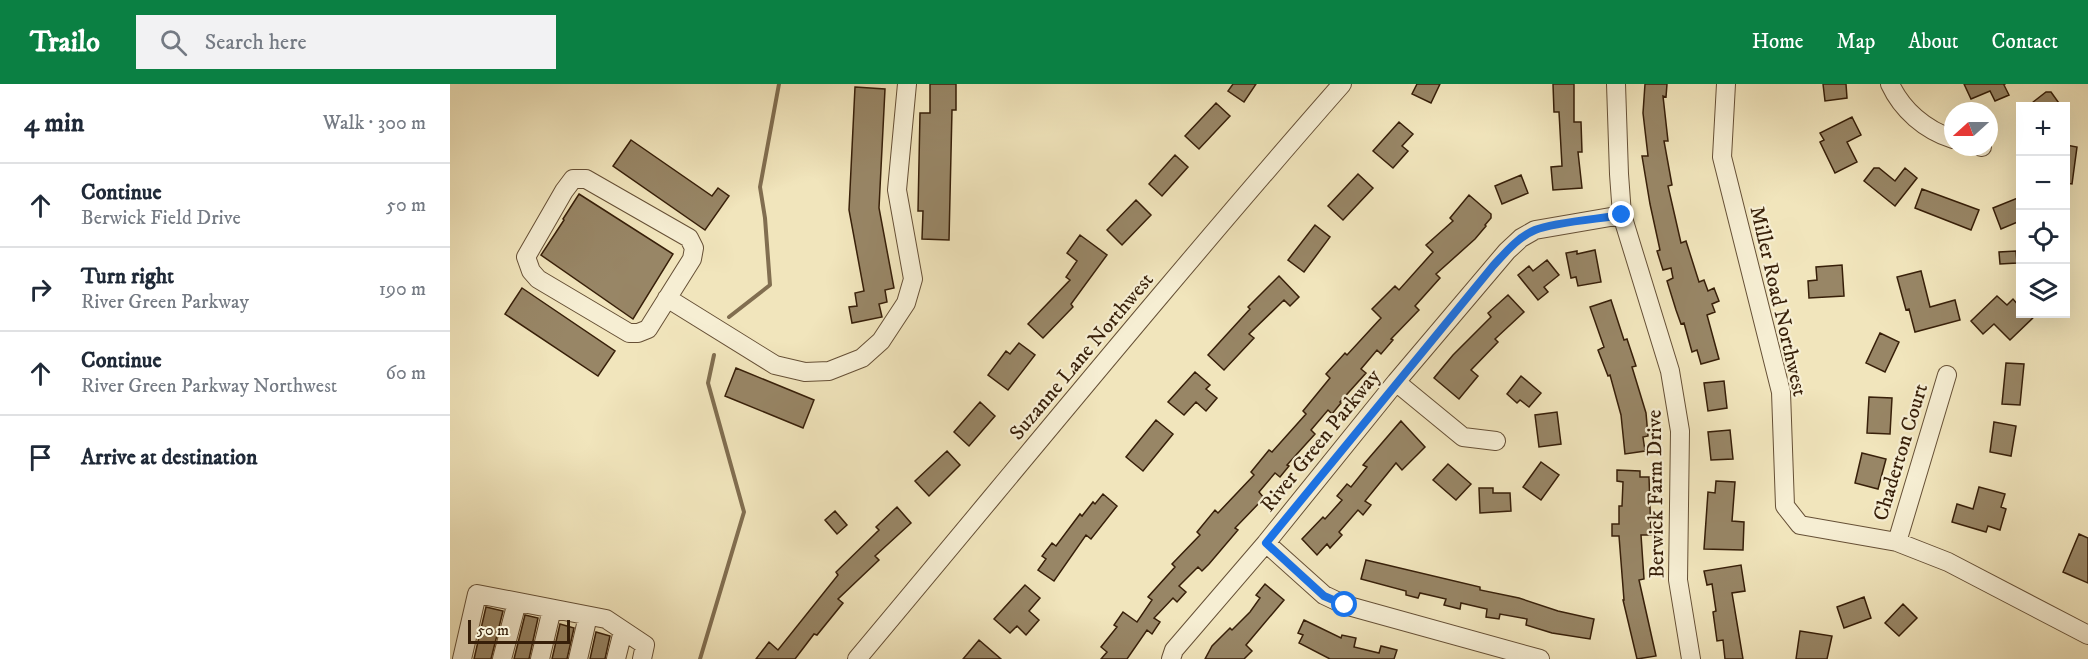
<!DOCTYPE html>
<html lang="en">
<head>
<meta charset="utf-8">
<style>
	:root { --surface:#fff; --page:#f2f2f3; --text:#1f2937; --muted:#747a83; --line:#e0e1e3; --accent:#0b8043 }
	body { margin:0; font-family:"IM FELL DW Pica",serif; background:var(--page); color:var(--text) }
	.controls { position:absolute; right:18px; top:18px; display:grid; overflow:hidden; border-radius:0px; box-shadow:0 6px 24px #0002 }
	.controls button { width:54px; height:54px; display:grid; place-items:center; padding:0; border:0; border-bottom:2px solid var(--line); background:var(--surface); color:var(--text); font:30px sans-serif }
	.compass { position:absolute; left:1494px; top:18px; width:54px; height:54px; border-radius:50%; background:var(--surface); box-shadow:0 6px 24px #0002; rotate:249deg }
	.scale { position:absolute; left:18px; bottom:15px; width:102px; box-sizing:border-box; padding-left:6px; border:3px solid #371f09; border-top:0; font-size:16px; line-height:21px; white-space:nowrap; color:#371f09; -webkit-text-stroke:4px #f6eed3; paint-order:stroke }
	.stop { position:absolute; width:18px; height:18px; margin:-14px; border:4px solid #1a73e8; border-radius:50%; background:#fff }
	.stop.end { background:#1a73e8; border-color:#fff; box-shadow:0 2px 6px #0008 }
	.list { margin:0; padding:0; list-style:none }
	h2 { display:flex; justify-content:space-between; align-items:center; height:78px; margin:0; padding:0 24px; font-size:26px }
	h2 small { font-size:20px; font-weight:400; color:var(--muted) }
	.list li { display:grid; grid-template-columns:39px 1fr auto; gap:18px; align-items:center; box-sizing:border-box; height:84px; padding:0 24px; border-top:2px solid var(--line) }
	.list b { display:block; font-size:22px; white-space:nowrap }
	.list p { margin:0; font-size:20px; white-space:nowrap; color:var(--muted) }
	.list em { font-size:20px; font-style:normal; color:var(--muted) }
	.icon { flex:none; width:33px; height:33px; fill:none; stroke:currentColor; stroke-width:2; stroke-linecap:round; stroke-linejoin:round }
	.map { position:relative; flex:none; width:1638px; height:575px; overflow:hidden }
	header { display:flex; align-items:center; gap:36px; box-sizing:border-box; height:84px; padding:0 30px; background:var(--accent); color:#fff }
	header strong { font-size:28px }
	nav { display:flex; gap:33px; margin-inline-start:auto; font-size:21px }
	.search { width:420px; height:54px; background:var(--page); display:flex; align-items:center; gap:15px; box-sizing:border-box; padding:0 21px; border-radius:0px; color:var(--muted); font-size:22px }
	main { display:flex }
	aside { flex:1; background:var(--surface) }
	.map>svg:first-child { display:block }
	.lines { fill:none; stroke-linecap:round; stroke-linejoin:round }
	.stream { stroke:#816e50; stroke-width:4 }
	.building { fill:#988666; stroke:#371f09; stroke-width:1.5 }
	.minor-casing { stroke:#665036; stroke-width:20 }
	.minor { stroke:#f6eed3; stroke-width:18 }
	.route { stroke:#1a73e8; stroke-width:8 }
	.labels { text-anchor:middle; stroke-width:4.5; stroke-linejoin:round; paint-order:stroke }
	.street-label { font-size:21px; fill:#371f09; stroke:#f6eed3 }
</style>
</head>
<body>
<header>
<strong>Trailo</strong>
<div class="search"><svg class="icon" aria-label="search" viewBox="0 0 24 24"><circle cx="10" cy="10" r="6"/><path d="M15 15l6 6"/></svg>Search here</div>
<nav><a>Home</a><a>Map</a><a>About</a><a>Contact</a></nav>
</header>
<main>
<aside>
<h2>4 min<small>Walk · 300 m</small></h2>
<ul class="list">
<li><svg class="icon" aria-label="ahead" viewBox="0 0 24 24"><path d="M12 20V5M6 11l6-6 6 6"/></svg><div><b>Continue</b><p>Berwick Field Drive</p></div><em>50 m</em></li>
<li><svg class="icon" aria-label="right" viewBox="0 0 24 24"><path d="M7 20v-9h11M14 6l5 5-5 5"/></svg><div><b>Turn right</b><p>River Green Parkway</p></div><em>190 m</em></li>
<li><svg class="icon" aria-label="ahead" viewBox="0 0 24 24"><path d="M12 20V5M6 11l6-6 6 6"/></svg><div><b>Continue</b><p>River Green Parkway Northwest</p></div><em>60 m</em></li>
<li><svg class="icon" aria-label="arrive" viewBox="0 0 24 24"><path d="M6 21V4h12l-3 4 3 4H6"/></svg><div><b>Arrive at destination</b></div></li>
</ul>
</aside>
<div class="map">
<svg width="1638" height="575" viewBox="0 0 1638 575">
	<rect width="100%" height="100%" fill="#f1e5bc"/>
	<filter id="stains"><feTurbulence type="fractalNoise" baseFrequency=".00333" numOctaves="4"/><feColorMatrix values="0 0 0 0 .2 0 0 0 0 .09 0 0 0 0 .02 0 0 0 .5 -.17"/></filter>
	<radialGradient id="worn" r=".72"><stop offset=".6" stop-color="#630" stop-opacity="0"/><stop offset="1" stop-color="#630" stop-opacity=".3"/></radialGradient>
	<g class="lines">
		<path class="stream" d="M 279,233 L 320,201 L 315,134 L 310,103 L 329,0
			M 250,575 L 294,428 L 258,299 L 264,271"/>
	</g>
	<path class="building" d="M 480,0 L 506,0 L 506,26 L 502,26 L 499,156 L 472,155 L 473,127 L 468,127 L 470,29 L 480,29 Z
		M 783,0 L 806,0 L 794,18 L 778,7 Z
		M 967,0 L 990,0 L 981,19 L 962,10 Z
		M 1103,0 L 1124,0 L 1124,38 L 1131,38 L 1132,68 L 1128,68 L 1132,104 L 1103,106 L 1101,83 L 1112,82 L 1109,28 L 1104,28 Z
		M 1195,0 L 1217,0 L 1216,13 L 1213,12 L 1218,57 L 1214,57 L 1222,101 L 1218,102 L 1231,159 L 1236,157 L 1249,198 L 1254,196 L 1258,207 L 1264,204 L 1269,217 L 1262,220 L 1265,228 L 1257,231 L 1269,275 L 1251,280 L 1247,266 L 1242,268 L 1234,239 L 1231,240 L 1226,226 L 1217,197 L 1223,194 L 1221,184 L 1213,186 L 1207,167 L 1210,166 L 1200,120 L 1192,72 L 1198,72 L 1193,29 Z
		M 1373,0 L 1396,0 L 1397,14 L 1375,17 Z
		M 1514,0 L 1555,0 L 1554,1 L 1559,11 L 1545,17 L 1540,7 L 1521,15 Z
		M 405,3 L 435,5 L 429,124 L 444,204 L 435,206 L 437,218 L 429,220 L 432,233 L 402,239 L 399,223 L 407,222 L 405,209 L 414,207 L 399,126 Z
		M 1596,8 L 1601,8 L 1611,22 L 1578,22 Z
		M 766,19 L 780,32 L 749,65 L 735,52 Z
		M 1402,33 L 1411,51 L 1397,58 L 1407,78 L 1385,89 L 1370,58 L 1374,56 L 1370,49 Z
		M 949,38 L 963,50 L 952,62 L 958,67 L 943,84 L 923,67 Z
		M 181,56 L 262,112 L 268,104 L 279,112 L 255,146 L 163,82 Z
		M 1616,61 L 1627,63 L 1622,100 L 1616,99 Z
		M 725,71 L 738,83 L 712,112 L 699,100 Z
		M 1424,84 L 1429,84 L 1445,97 L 1455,84 L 1467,94 L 1445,122 L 1414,97 Z
		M 908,90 L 923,104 L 893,136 L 878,122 Z
		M 1071,91 L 1078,109 L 1052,120 L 1045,102 Z
		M 1472,105 L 1529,126 L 1521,146 L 1465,124 Z
		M 129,110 L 223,170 L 183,235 L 91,171 L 114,136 L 113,135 Z
		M 1019,111 L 1041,130 L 1041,134 L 1035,141 L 1036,142 L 1025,155 L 986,190 L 990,194 L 965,222 L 969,226 L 941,255 L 943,256 L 931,270 L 927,266 L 911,285 L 916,289 L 890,318 L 891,319 L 882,330 L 878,326 L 861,346 L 865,350 L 837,381 L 839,382 L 830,393 L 825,389 L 809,408 L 814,414 L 785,444 L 788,446 L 759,480 L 752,487 L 748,483 L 729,502 L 736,508 L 727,518 L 723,514 L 704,534 L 710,538 L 702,550 L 697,546 L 677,575 L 651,575 L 657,568 L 651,563 L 667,543 L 664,541 L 673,528 L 687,538 L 702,516 L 698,513 L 725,483 L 722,480 L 750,451 L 747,448 L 765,426 L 768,429 L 804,391 L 801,388 L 819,366 L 822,368 L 856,330 L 853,327 L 880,294 L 876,290 L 895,269 L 897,271 L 931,234 L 922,225 L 945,202 L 949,206 L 983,168 L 976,161 L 1003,137 L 1000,134 Z
		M 1570,113 L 1570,137 L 1551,145 L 1543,124 Z
		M 686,116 L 701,131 L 672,161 L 657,146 Z
		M 865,141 L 880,153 L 854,188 L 838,176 Z
		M 630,151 L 657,171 L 621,220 L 623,223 L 593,254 L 578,240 L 620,196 L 616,193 L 627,177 L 617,169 Z
		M 1145,166 L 1151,198 L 1128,202 L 1126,193 L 1121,194 L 1116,169 L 1127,167 L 1127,170 Z
		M 1566,167 L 1567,179 L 1550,180 L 1549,168 Z
		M 1097,176 L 1109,191 L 1094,203 L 1098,208 L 1088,216 L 1068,191 L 1079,182 L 1083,187 Z
		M 1392,181 L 1394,212 L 1359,214 L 1358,197 L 1367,196 L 1366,183 Z
		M 1471,187 L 1480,223 L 1505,216 L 1510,236 L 1465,248 L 1459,225 L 1456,226 L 1447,193 Z
		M 829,192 L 849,213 L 840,222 L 834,216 L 799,250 L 804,254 L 774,286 L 758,271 L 800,225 L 798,223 Z
		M 72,204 L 165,267 L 148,292 L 55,230 Z
		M 1058,211 L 1074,228 L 1045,255 L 1048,258 L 1021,286 L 1028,292 L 1009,315 L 984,294 L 1003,271 L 1041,233 L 1038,229 Z
		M 1547,212 L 1557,221 L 1563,215 L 1570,223 L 1570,230 L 1587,230 L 1560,256 L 1544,240 L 1533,250 L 1521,237 Z
		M 1161,216 L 1174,256 L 1177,255 L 1186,282 L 1182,283 L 1196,329 L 1198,352 L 1193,353 L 1195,367 L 1175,370 L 1171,331 L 1160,291 L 1158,292 L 1148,266 L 1154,263 L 1140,223 Z
		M 1430,249 L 1449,258 L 1435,288 L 1416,279 Z
		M 569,259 L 585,271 L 558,306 L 538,291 L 556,267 L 560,270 Z
		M 1556,279 L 1574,280 L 1570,321 L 1552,320 Z
		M 286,284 L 364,316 L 353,344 L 275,312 Z
		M 745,288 L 760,301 L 756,305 L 767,314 L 756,327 L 746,318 L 734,331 L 718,318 Z
		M 1071,292 L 1091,309 L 1079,323 L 1070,316 L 1067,319 L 1057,310 Z
		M 1274,297 L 1277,324 L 1258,327 L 1254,299 Z
		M 1419,313 L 1442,314 L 1440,350 L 1417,349 Z
		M 530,318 L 545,332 L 519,362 L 504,348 Z
		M 1107,328 L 1111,360 L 1089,363 L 1085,331 Z
		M 706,336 L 723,350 L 693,387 L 676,373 Z
		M 951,337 L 975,363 L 952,386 L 946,379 L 915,417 L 921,421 L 913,431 L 908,426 L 889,448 L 892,451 L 880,464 L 877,460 L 867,471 L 852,455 L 873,433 L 875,435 L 892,416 L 887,412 L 897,400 L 901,403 L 917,383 L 913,381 Z
		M 1544,338 L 1566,342 L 1561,372 L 1540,368 Z
		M 1280,346 L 1283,375 L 1261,376 L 1258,348 Z
		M 497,367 L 510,381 L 479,412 L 465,397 Z
		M 1412,369 L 1436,375 L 1428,405 L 1405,399 Z
		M 1091,378 L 1109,391 L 1091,416 L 1073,403 Z
		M 998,380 L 1021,400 L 1006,416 L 983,396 Z
		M 1167,386 L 1190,387 L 1190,393 L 1199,393 L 1201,451 L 1191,451 L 1194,495 L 1189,496 L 1206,572 L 1187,575 L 1173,516 L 1174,516 L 1169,452 L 1162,452 L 1162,440 L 1169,440 L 1169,422 L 1172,422 L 1173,398 L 1167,397 Z
		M 1266,397 L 1285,398 L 1282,437 L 1294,438 L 1293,466 L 1254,465 L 1258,408 L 1265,409 Z
		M 1529,403 L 1555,410 L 1551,423 L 1556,425 L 1550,446 L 1538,442 L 1536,448 L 1502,438 L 1507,420 L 1523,425 Z
		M 1029,404 L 1043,404 L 1043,409 L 1060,409 L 1061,427 L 1030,429 Z
		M 653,410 L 667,422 L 641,455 L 636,451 L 604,497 L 588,486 L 596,475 L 592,472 L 602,459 L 606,462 L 630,430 L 632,432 L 643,418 L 645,420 Z
		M 447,423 L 461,439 L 425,472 L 429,476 L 388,515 L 393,519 L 367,551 L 364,550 L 345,575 L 306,575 L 319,558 L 328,566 L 388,491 L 386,488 L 429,446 L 426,443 Z
		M 385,427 L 397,441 L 387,450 L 375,436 Z
		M 1629,450 L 1638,454 L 1638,499 L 1613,488 Z
		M 916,476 L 1030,503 L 1030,506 L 1069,514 L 1108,527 L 1144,535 L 1140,555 L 1102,549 L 1076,541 L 1077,535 L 1050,530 L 1049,535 L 1036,533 L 1037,525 L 1011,519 L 1010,525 L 994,521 L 996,515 L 970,509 L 968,514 L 956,511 L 956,507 L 911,495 Z
		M 1291,481 L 1295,507 L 1282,509 L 1293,575 L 1275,575 L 1273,556 L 1267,557 L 1263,528 L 1266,527 L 1262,500 L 1257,501 L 1254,487 Z
		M 815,500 L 834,516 L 796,561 L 802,567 L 794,575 L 755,575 L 762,562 L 780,544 L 782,546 L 800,528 L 810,514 L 806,511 Z
		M 575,501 L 590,514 L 579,527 L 589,536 L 576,551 L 567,542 L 560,549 L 544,535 Z
		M 1414,513 L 1421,534 L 1394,544 L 1387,523 Z
		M 1453,520 L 1467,534 L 1449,552 L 1435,539 Z
		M 36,523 L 53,527 L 41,575 L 24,575 Z
		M 75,531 L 88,534 L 79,575 L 64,575 Z
		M 854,536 L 891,554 L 892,551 L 906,554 L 904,563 L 929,569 L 931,562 L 947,566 L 944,575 L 880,575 L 849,559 L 853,551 L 848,549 Z
		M 110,540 L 124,544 L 117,575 L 102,575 Z
		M 1350,547 L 1382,552 L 1377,575 L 1346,575 Z
		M 146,548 L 160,552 L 155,575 L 140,575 Z
		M 529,556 L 551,575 L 513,575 Z"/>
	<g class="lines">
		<g class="minor-casing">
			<path id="minor" d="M 1166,0 L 1169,90 L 1172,131 L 1220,287 L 1230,347 L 1228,496 L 1241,575
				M 1276,0 L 1272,73 L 1331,308 L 1335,422 L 1350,441 L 1447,458 L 1498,478 L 1638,551
				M 1440,0 C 1452,26 1475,46 1503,55
				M 1531,63 L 1532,63
				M 123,95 L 136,95 L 239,154 L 244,164 L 242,175 L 198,245 L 188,249 L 179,249 L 88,195 L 81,187 L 76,173 L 114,107 Z
				M 217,214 L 325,281 L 355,288 L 379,287 L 412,274 L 431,257 L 456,219 L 463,195 L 447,106 L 457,0
				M 946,298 L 1013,353 L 1046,357
				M 1447,458 L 1497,291
				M 816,459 L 874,511 L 895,521 L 1090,575
				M 12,575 L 27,510 L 156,535 L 195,561 L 192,575
				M 52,575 L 67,518
				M 90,575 L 102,525
				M 128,575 L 138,532
				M 166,575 L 173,547
				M 407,575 C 568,383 726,189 892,0
				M 721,575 L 724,566 L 816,459 L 946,298 L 1057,167 L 1071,154 L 1085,146 L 1172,131"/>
		</g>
		<use href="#minor" class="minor"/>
	</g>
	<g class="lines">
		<path class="route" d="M 895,521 L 874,512 L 816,459 L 1043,182 C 1055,169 1068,153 1085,146 C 1105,138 1149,135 1172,131"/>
	</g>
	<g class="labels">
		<g class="street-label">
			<text transform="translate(1329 217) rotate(77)" y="7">Miller Road Northwest</text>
			<text transform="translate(631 272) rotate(-50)" y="7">Suzanne Lane Northwest</text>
			<text transform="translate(870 356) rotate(-51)" y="7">River Green Parkway</text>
			<text transform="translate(1450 368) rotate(-73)" y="7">Chaderton Court</text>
			<text transform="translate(1205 410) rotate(-91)" y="7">Berwick Farm Drive</text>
		</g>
	</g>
	<rect width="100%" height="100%" filter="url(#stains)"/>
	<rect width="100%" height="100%" fill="url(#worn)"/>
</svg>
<div class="controls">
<button>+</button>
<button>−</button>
<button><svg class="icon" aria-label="locate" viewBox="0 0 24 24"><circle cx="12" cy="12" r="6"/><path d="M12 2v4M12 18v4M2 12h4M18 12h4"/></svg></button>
<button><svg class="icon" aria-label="layers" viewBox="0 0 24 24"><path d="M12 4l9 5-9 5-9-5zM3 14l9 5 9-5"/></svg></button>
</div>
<svg class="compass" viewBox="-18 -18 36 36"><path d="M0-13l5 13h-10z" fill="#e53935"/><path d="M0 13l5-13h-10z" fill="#747a83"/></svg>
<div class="scale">50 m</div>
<div class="stop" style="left:895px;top:521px"></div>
<div class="stop end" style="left:1172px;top:131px"></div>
</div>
</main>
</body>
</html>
